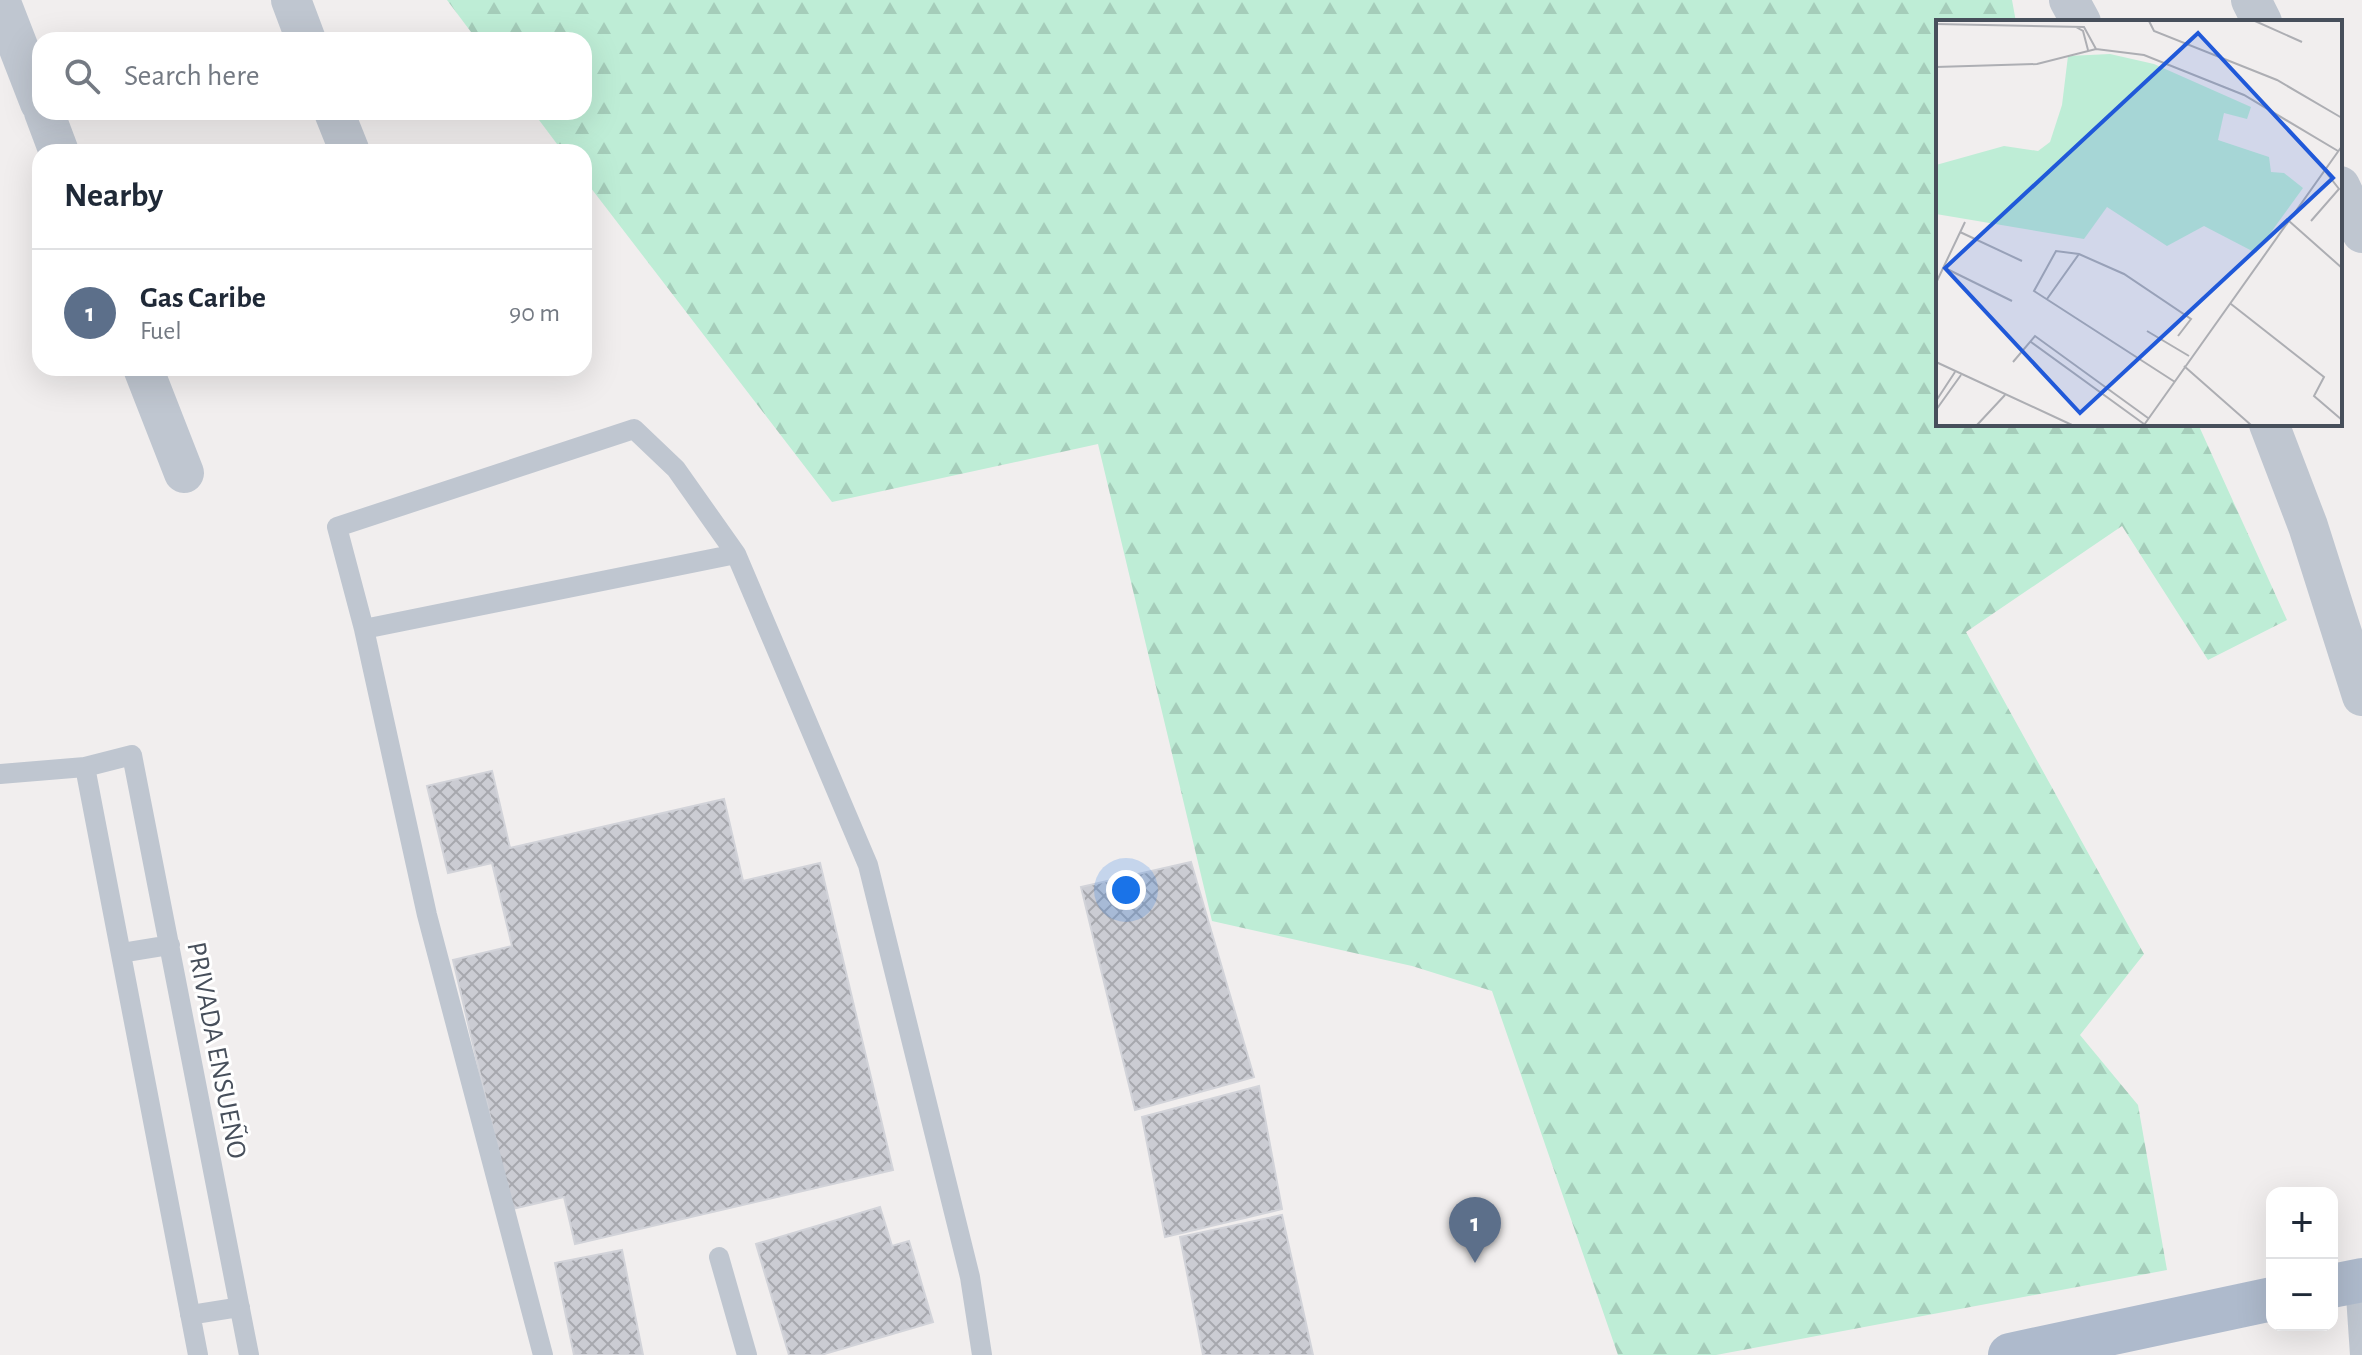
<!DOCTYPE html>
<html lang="en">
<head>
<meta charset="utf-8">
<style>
	:root { --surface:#fff; --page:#f6f6f7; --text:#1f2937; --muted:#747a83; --line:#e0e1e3; --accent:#1a73e8 }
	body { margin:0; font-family:"Alegreya Sans",sans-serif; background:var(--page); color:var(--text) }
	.controls { position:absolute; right:24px; bottom:24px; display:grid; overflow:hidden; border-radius:16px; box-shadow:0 8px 32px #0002 }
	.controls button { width:72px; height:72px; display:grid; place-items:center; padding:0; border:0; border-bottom:2px solid var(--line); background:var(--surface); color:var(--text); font:40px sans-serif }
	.you { position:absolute; left:1126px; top:890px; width:28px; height:28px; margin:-20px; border:6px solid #fff; border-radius:50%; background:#1a73e8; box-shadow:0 0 0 12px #1a73e833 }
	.badge { display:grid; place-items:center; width:52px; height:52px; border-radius:50%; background:var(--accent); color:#fff; font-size:26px; font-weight:700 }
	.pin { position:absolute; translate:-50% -66px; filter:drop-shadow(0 2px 4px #0008) }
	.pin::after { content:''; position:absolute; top:42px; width:28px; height:24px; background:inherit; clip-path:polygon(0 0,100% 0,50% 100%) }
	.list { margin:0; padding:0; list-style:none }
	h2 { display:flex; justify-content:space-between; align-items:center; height:104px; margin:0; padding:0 32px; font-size:34px }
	h2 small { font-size:26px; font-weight:400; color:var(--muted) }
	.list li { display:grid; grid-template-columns:52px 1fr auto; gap:24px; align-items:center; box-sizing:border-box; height:128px; padding:0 32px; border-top:2px solid var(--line) }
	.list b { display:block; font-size:30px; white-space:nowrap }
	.list p { margin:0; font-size:26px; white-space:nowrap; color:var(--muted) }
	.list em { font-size:26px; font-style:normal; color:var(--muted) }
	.icon { flex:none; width:44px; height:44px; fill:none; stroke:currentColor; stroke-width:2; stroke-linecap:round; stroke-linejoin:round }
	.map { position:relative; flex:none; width:2362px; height:1355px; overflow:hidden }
	.search { position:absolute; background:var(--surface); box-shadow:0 8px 32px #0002; left:32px; top:32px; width:560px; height:88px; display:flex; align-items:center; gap:20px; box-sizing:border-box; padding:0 28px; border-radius:24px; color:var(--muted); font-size:30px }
	.panel { position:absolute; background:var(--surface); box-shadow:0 8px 32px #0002; left:32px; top:144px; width:560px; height:232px; border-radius:24px }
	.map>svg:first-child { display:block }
	.forest { fill:url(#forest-firs) }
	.building { fill:url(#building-cross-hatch); stroke:#d2d3d9; stroke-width:2 }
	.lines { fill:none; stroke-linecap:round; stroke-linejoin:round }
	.lane { stroke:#bfc6d0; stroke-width:20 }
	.street { stroke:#bfc6d0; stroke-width:40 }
	.primary { stroke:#aebacc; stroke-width:44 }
	.labels { text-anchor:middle; stroke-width:6; stroke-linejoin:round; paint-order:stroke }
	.street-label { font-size:28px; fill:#474f5b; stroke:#fff }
	.inset-road { fill:none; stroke:#adaeb3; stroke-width:2 }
	.view { fill:#2059d9; fill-opacity:0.15; stroke:#2059d9; stroke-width:4 }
	.inset-edge { fill:none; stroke:#474f5b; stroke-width:4 }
</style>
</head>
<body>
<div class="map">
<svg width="2362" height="1355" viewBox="0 0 2362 1355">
	<defs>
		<pattern id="forest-firs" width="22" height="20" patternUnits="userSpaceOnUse" patternTransform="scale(2)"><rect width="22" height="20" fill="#beedd6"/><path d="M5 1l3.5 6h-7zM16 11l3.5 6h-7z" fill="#a5cdba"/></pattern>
		<pattern id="building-cross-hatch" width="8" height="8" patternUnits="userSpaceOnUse" patternTransform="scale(2)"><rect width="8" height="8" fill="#cbccd3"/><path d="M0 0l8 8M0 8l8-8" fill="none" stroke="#a7a8ae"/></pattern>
	</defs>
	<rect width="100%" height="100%" fill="#f1eeee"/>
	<path class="forest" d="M 447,0 L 2012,0 L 2016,22 L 1938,22 L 1938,424 L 2198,424 L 2287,620 L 2208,660 L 2122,526 L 1966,632 L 2144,954 L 2080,1035 L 2138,1105 L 2167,1270 L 1716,1355 L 1618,1355 L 1492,991 L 1412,966 L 1212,921 L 1098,444 L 832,502 L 584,179 L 584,152 L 563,152 L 533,112 L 584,112 L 584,40 L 477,40 Z"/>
	<path class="building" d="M 492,771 L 510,848 L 724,799 L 743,881 L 820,863 L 893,1170 L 575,1244 L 564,1197 L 512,1209 L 453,960 L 512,946 L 492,863 L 448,873 L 427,786 Z
		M 1191,862 L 1254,1077 L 1135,1110 L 1081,887 Z
		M 1259,1086 L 1282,1209 L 1165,1237 L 1142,1117 Z
		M 880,1207 L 892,1246 L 909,1241 L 933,1322 L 821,1355 L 789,1355 L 756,1244 Z
		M 1282,1215 L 1313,1355 L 1203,1355 L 1180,1237 Z
		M 622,1250 L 643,1355 L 574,1355 L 555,1263 Z"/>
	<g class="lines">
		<path class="lane" d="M 364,629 L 736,554
			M 85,767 L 198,1355
			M 0,774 L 85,767 L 132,755 L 249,1355
			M 121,953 L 170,945
			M 719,1257 L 747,1355
			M 2355,1281 L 2360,1355
			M 190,1315 L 240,1307
			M 543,1355 L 427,915 L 364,629 L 337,527 L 634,429 L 676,469 L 736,554 L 868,865 L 970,1277 L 982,1355"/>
		<path class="street" d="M 0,0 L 40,103
			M 291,0 L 306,40
			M 2069,0 L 2081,22
			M 2251,0 L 2262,22
			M 44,112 L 59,152
			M 334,112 L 350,152
			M 2340,186 L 2362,233
			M 143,368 L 184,473
			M 2269,424 L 2308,526 L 2362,696"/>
		<path class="primary" d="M 2332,1286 L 2362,1280
			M 2010,1355 L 2272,1299"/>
	</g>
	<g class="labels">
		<g class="street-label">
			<text transform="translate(218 1050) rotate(79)" y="10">PRIVADA ENSUEÑO</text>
		</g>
	</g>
	<g transform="translate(1936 20)">
		<rect width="406" height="406" fill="#f1eeee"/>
		<path d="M 174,34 L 218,44 L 315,87 L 311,99 L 288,93 L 282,120 L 333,137 L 335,152 L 348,153 L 367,168 L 320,233 L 268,206 L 231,226 L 171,187 L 148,219 L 0,194 L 0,145 L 68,126 L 102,131 L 114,122 L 126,85 L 132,36 Z" fill="#beedd6"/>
		<path class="inset-road" d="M 213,1 L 218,11 L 341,60 L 406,98M 319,1 L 366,22M 0,4 L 148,7 L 160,29M 140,7 L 147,11 L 152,30M 0,47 L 101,44 L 160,29 L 208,35 L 308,75 L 402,131M 353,201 L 406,248M 375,201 L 403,169 L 389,151M 24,212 L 86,241M 7,247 L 76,281M 0,263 L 29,202M 111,279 L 143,234M 295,284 L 388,357 L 378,376 L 406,400M 211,311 L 253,336M 95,322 L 208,404M 0,342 L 136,405M 77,342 L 99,316 L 212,398M 248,346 L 315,405M 239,362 L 98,271 L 120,231 L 143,234 L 188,254 L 255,299 L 242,316M 0,381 L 19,352M 0,390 L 25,355M 41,405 L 69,375M 208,405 L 406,126"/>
		<path class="view" d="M 262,13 L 397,158 L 144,393 L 9,248 Z"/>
		<rect width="406" height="406" class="inset-edge"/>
	</g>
</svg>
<div class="controls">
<button>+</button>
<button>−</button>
</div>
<div class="you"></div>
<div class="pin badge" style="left:1475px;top:1263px;background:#5c6f8a">1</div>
<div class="search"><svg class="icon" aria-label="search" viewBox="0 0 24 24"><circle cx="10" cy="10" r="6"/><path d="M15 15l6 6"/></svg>Search here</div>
<section class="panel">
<h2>Nearby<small></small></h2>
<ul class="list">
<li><span class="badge" style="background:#5c6f8a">1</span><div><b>Gas Caribe</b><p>Fuel</p></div><em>90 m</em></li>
</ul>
</section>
</div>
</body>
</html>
